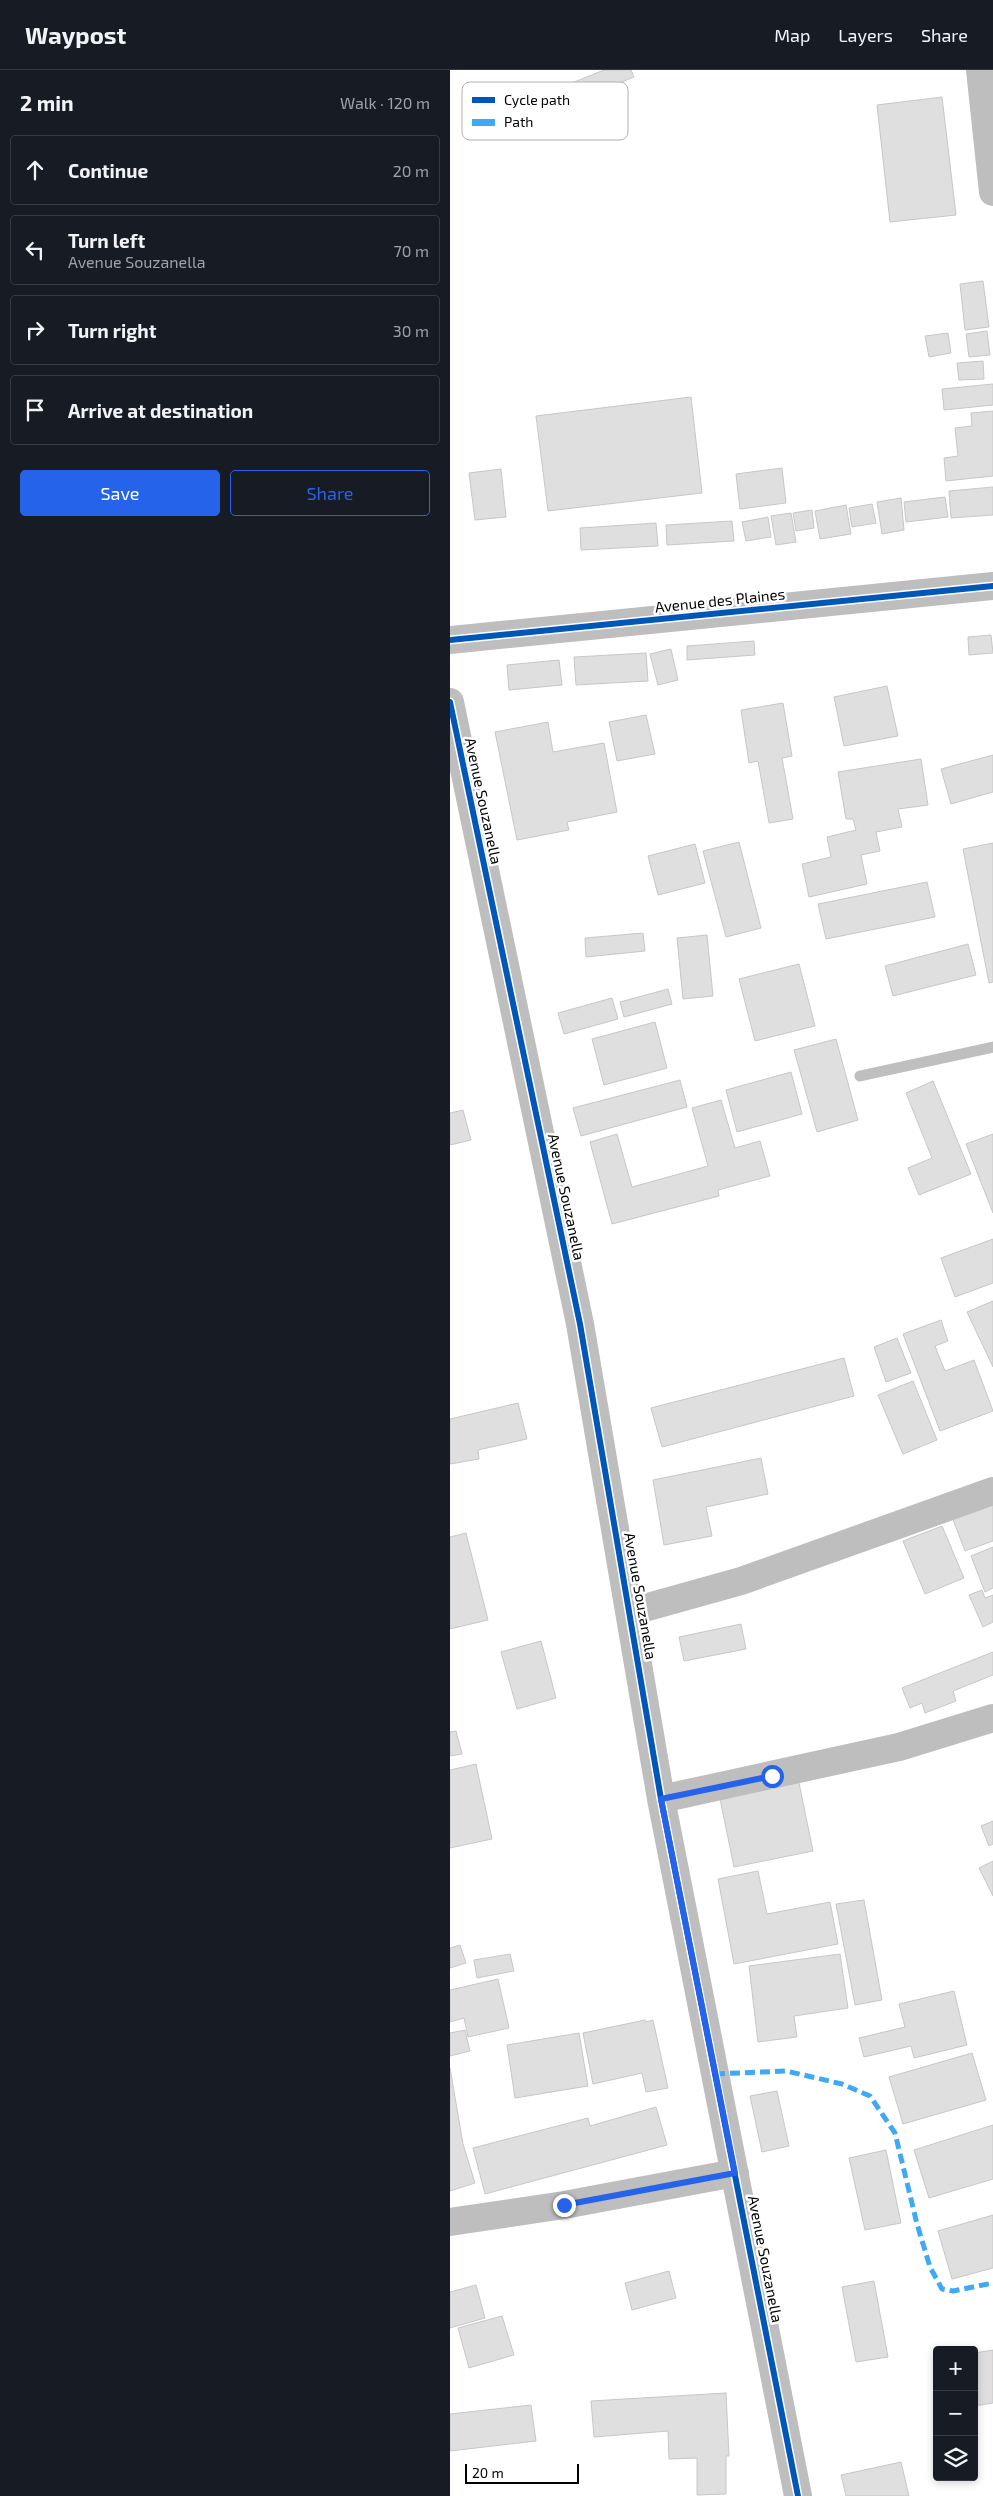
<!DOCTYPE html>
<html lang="en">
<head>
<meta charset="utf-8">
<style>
	:root { --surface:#171b24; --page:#242831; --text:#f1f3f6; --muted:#9ea1a6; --line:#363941; --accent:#2563eb }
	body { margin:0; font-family:"Exo 2",sans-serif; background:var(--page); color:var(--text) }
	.controls { position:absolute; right:15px; bottom:15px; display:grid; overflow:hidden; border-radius:5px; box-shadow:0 2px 8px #0003 }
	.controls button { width:45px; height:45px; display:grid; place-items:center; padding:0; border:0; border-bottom:1px solid var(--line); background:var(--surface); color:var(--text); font:25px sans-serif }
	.scale { position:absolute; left:15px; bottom:12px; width:114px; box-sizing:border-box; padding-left:5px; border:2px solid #000; border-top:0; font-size:14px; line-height:18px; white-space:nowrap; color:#000; -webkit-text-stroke:4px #fff; paint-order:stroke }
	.stop { position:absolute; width:15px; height:15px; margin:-11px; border:4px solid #2563eb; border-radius:50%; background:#fff }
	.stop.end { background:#2563eb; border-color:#fff; box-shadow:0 1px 5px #0008 }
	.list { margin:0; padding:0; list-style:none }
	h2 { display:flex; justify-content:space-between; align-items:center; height:65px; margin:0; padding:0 20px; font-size:21px }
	h2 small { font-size:16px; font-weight:400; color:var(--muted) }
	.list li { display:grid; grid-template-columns:32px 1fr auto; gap:15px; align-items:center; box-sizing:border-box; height:70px; margin:0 10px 10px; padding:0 10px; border:1px solid var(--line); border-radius:5px }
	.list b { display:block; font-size:19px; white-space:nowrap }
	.list p { margin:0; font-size:16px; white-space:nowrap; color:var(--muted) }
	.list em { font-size:16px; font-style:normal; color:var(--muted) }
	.actions { display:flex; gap:10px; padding:15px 20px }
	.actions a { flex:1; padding:11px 0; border:1px solid var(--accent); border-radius:5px; text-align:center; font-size:18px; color:var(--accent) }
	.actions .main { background:var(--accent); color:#fff }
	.icon { flex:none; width:28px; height:28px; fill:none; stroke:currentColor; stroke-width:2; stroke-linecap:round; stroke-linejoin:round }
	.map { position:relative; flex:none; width:543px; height:2426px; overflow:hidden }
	header { display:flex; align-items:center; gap:30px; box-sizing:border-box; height:70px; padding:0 25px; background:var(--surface); border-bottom:1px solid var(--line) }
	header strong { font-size:24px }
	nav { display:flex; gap:28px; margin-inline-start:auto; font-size:18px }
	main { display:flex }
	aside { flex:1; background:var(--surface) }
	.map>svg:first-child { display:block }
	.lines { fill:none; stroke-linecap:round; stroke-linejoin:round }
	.stream { stroke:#bfbfbf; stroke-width:11 }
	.building { fill:#dfdfdf; stroke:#c7c7c7 }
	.minor { stroke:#bebebe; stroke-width:28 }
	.quiet { stroke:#3fa9f5; stroke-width:5; stroke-dasharray:10 5; stroke-linecap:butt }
	.cycleway-casing { stroke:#fff; stroke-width:9 }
	.cycleway { stroke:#0057b8; stroke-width:6 }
	.route { stroke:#2563eb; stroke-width:6 }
	.labels { text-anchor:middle; stroke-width:5; stroke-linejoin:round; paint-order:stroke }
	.street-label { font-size:15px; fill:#000; stroke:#fff }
	.key { fill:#fff; stroke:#b2b2b2; stroke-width:1 }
	.key-label { font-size:14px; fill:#000 }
</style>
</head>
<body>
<header>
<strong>Waypost</strong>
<nav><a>Map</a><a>Layers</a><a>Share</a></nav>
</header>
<main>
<aside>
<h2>2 min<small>Walk · 120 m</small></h2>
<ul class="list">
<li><svg class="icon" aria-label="ahead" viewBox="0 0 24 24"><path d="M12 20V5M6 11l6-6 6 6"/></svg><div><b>Continue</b></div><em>20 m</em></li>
<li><svg class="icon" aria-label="left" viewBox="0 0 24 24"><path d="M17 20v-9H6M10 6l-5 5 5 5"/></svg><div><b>Turn left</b><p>Avenue Souzanella</p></div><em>70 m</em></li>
<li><svg class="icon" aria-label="right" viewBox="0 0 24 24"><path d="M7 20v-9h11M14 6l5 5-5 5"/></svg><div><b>Turn right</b></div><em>30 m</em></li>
<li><svg class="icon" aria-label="arrive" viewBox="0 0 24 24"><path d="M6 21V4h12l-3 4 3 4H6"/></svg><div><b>Arrive at destination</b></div></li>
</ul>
<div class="actions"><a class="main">Save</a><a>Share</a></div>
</aside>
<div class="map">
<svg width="543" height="2426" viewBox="0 0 543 2426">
	<rect width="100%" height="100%" fill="#fff"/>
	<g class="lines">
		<path class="stream" d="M 410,1006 L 543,977"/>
	</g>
	<path class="building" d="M 154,0 L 181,0 L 184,7 L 89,46 L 82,29 Z
		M 492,27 L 506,145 L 440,152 L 427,35 Z
		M 533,211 L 539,257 L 515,260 L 510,214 Z
		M 537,261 L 540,285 L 519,287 L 516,264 Z
		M 498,263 L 501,283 L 479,287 L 475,266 Z
		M 533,291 L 534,309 L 509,310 L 507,293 Z
		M 543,314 L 543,335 L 494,340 L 492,319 Z
		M 241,327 L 252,423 L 98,441 L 86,346 Z
		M 543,341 L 543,406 L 496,411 L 494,388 L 508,386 L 505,358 L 522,356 L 521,343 Z
		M 332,398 L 336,433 L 290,439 L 286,404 Z
		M 51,399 L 56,447 L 25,450 L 19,403 Z
		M 543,417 L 543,445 L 501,448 L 499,421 Z
		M 495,427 L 498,447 L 456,452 L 454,432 Z
		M 451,428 L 454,460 L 432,464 L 427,432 Z
		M 422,434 L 426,453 L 402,457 L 399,438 Z
		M 396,435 L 401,464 L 370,469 L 365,441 Z
		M 362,440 L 364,458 L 346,461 L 343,443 Z
		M 341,443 L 346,472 L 326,475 L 321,446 Z
		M 318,447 L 321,467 L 296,471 L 292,452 Z
		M 282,451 L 284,471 L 217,475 L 216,455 Z
		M 206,453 L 208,476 L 131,480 L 130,458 Z
		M 541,565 L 543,583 L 519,585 L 518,567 Z
		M 304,571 L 305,585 L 237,590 L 237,576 Z
		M 221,579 L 228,610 L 208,615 L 200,584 Z
		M 196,583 L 198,611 L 126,615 L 124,587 Z
		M 109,590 L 112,615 L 59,620 L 57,595 Z
		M 437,616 L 448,666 L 394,676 L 384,627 Z
		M 333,633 L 342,686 L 332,688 L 343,749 L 319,753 L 308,691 L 299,693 L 291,640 Z
		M 196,645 L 205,684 L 167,691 L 159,652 Z
		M 98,652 L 103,682 L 154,673 L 167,742 L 117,752 L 119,760 L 67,770 L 45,662 Z
		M 543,685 L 543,722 L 501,734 L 491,699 Z
		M 471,689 L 478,735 L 448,739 L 452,757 L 426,762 L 430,781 L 411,785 L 417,814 L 359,827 L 352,794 L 381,787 L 377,767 L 406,760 L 403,749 L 396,749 L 388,702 Z
		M 289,772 L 311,858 L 276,867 L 253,781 Z
		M 543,773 L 543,912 L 539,913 L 513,779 Z
		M 245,774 L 255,813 L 208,825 L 198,786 Z
		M 477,812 L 485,847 L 376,869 L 368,834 Z
		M 193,863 L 195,881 L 136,887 L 135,868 Z
		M 257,865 L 263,926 L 233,929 L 227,868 Z
		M 518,874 L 526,905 L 443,926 L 435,896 Z
		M 349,894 L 365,956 L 305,971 L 289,909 Z
		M 218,919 L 222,934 L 174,947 L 170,932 Z
		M 162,928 L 168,949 L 114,964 L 108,943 Z
		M 205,952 L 217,998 L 154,1015 L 142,969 Z
		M 386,969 L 408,1050 L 367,1062 L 344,980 Z
		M 341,1002 L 352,1044 L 287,1062 L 276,1020 Z
		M 230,1010 L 237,1037 L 131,1066 L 123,1038 Z
		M 483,1011 L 521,1104 L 469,1125 L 458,1098 L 482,1088 L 456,1023 Z
		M 271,1030 L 285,1078 L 310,1071 L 320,1106 L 268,1120 L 269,1126 L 162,1154 L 140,1072 L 167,1064 L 182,1117 L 258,1096 L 242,1038 Z
		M 13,1040 L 21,1070 L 0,1075 L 0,1043 Z
		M 543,1064 L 543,1143 L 516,1074 Z
		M 543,1169 L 543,1213 L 505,1227 L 491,1188 Z
		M 543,1231 L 543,1297 L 517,1242 Z
		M 491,1250 L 498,1271 L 485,1276 L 495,1301 L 524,1290 L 543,1341 L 490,1361 L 453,1264 Z
		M 447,1268 L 461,1303 L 436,1312 L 424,1277 Z
		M 394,1288 L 404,1326 L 212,1377 L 201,1338 Z
		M 463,1311 L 487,1370 L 453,1384 L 428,1325 Z
		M 68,1333 L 77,1369 L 28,1380 L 29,1389 L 0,1394 L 0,1349 Z
		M 311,1388 L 318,1424 L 256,1437 L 262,1466 L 214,1475 L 203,1410 Z
		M 543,1432 L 543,1471 L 515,1481 L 502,1447 Z
		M 492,1456 L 514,1508 L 475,1524 L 453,1471 Z
		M 16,1463 L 38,1550 L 0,1559 L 0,1467 Z
		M 543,1477 L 543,1518 L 535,1522 L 521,1486 Z
		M 532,1520 L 535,1528 L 543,1525 L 543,1552 L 533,1557 L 519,1525 Z
		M 291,1554 L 296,1579 L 234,1591 L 229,1567 Z
		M 91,1571 L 106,1628 L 67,1639 L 51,1582 Z
		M 543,1582 L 543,1605 L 503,1621 L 506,1631 L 475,1643 L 472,1633 L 460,1638 L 452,1618 Z
		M 6,1661 L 12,1684 L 0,1686 L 0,1662 Z
		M 26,1694 L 42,1769 L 0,1778 L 0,1700 Z
		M 348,1708 L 363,1781 L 284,1797 L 269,1724 Z
		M 543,1751 L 543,1774 L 539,1776 L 531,1756 Z
		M 543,1791 L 543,1826 L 529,1798 Z
		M 308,1801 L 317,1844 L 380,1832 L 388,1874 L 284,1894 L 268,1809 Z
		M 414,1830 L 432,1930 L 405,1935 L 386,1834 Z
		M 10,1875 L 16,1893 L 0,1898 L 0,1878 Z
		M 60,1884 L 64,1901 L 27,1908 L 24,1890 Z
		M 390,1884 L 398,1938 L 344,1946 L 347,1967 L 308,1972 L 299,1896 Z
		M 48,1909 L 59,1958 L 18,1967 L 14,1948 L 0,1952 L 0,1920 Z
		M 504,1921 L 517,1975 L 464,1988 L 461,1976 L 414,1987 L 409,1968 L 455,1957 L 449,1934 Z
		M 195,1950 L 196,1952 L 203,1950 L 218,2018 L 196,2022 L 192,2003 L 143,2014 L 133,1963 Z
		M 15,1960 L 20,1981 L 0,1986 L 0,1963 Z
		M 129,1963 L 138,2016 L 65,2028 L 57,1975 Z
		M 522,1983 L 536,2030 L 453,2054 L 439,2007 Z
		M 0,1998 L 13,2074 L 25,2113 L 0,2121 Z
		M 327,2021 L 339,2076 L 312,2082 L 300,2026 Z
		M 206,2037 L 217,2075 L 35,2124 L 23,2078 L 138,2048 L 140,2056 Z
		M 543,2055 L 543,2109 L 479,2128 L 464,2080 Z
		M 436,2080 L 451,2153 L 415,2160 L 399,2088 Z
		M 543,2145 L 543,2198 L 502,2209 L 488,2161 Z
		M 219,2201 L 226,2228 L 182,2240 L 175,2213 Z
		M 424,2211 L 438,2287 L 406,2292 L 392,2217 Z
		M 26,2215 L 35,2248 L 0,2258 L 0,2222 Z
		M 52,2246 L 64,2285 L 19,2298 L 8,2258 Z
		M 543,2280 L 543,2333 L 524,2336 L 524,2283 Z
		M 276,2323 L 279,2386 L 276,2386 L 276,2424 L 247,2425 L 247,2388 L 219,2389 L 218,2361 L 144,2367 L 141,2331 Z
		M 81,2335 L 86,2371 L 0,2381 L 0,2344 Z
		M 451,2392 L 459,2426 L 396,2426 L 391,2405 Z"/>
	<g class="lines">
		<path class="minor" d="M 530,0 L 543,122
			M 0,570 L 543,516
			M 0,632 L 130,1254 L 211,1729 L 348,2426
			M 180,1542 L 291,1511 L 543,1421
			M 211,1729 L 449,1677 L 543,1648
			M 0,2152 L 114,2135 L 285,2103"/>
		<path class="quiet" d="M 265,2004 L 336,2001 L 392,2014 L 420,2026 L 445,2063 L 467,2154 L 480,2197 L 492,2219 L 503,2221 L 543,2213"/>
		<g class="cycleway-casing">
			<path id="cycleway" d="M 0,570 L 543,516
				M 0,632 L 130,1254 L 211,1729 L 348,2426"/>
		</g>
		<use href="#cycleway" class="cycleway"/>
	</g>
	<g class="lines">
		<path class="route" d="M 114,2135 L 285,2103 L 211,1729 L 322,1706"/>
	</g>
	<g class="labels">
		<g class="street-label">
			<text transform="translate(270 531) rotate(-6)" y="5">Avenue des Plaines</text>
			<text transform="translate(33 731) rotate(78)" y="5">Avenue Souzanella</text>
			<text transform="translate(116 1127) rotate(78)" y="5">Avenue Souzanella</text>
			<text transform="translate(190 1526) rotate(80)" y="5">Avenue Souzanella</text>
			<text transform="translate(315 2189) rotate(79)" y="5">Avenue Souzanella</text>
		</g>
	</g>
	<rect x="12" y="12" width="166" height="58" rx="8" class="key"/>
	<rect x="22" y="27" width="23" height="6" fill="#0057b8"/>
	<rect x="22" y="49" width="23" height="7" fill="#3fa9f5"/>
	<g class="key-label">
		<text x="54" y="35">Cycle path</text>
		<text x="54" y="57">Path</text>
	</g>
</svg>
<div class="controls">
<button>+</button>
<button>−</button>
<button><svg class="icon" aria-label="layers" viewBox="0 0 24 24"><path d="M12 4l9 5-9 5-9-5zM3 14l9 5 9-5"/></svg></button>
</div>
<div class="scale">20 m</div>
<div class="stop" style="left:322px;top:1706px"></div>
<div class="stop end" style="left:114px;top:2135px"></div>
</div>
</main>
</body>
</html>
